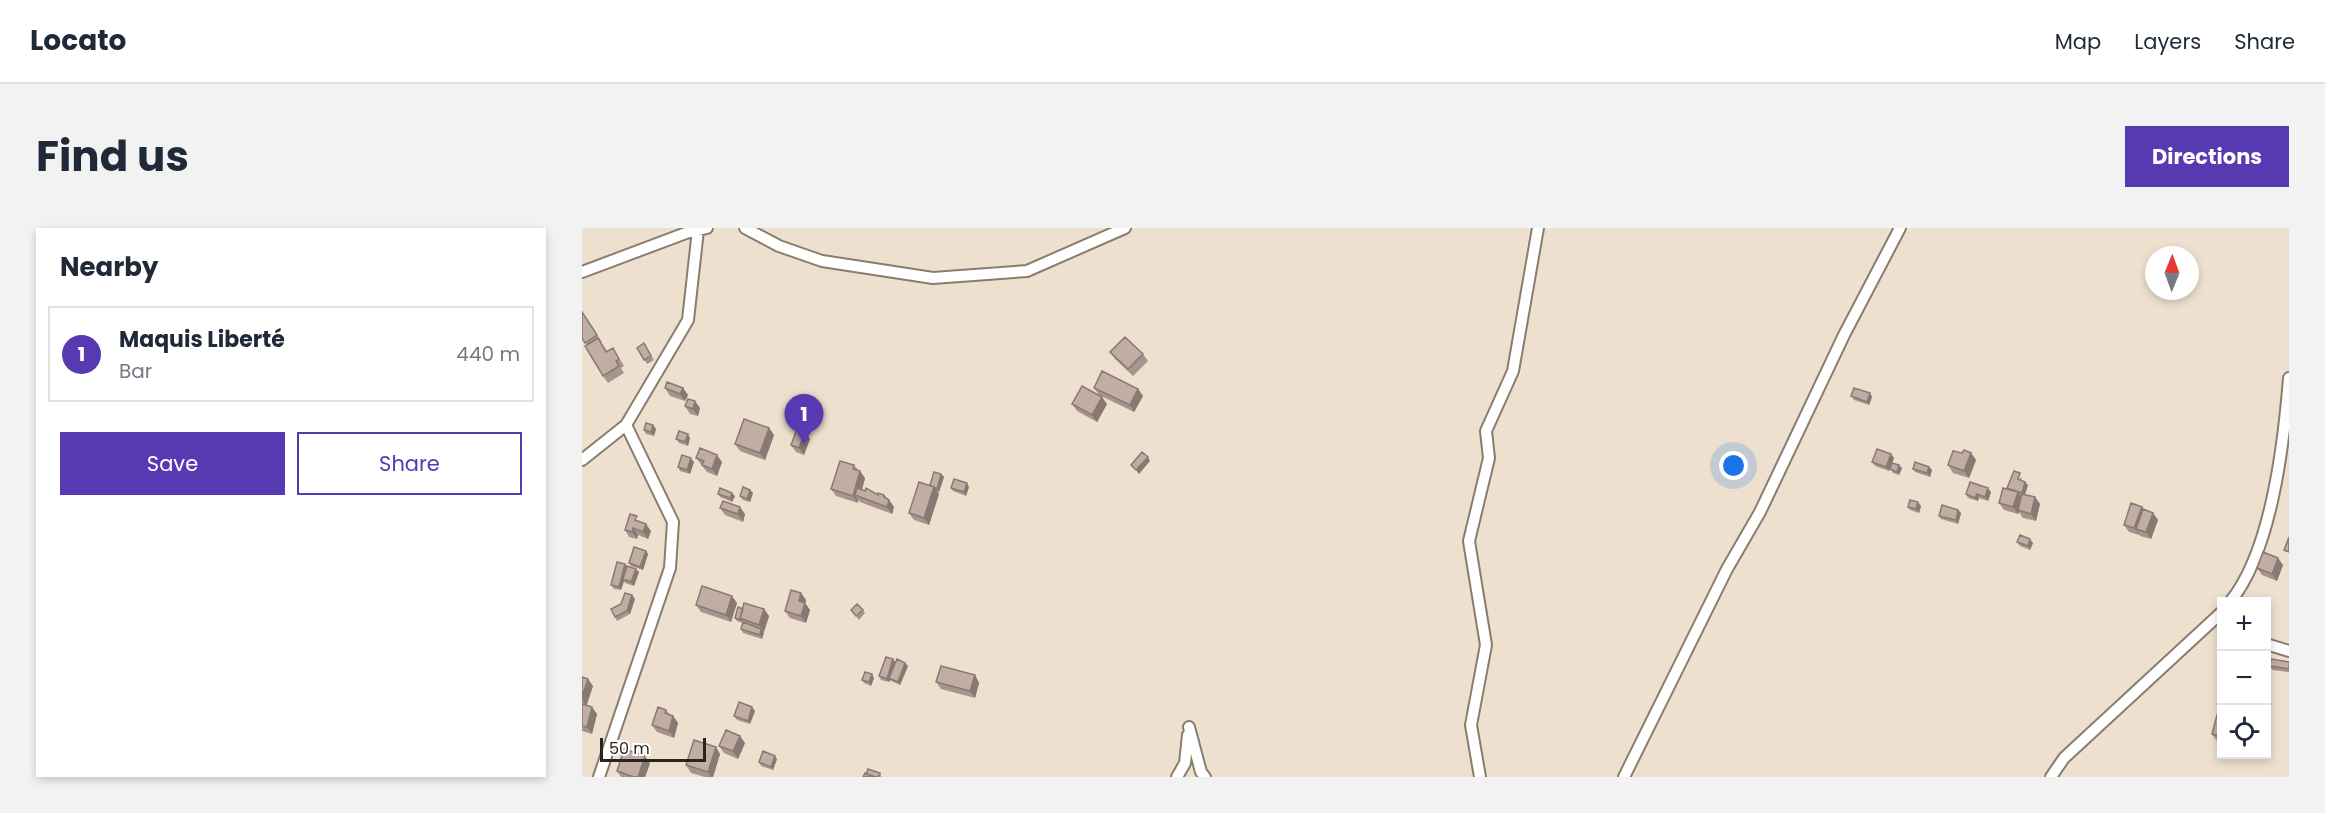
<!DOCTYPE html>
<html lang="en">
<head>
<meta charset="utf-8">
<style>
	:root { --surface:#fff; --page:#f2f2f3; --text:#1f2937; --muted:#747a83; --line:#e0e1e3; --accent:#573ab2 }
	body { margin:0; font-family:Poppins,sans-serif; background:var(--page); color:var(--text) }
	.controls { position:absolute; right:18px; bottom:18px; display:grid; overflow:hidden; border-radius:0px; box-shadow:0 3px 9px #0003 }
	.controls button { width:54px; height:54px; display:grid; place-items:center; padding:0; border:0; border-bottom:2px solid var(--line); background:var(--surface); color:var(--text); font:30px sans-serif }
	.compass { position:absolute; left:1563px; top:18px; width:54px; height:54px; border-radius:50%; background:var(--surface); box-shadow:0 3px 9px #0003; rotate:1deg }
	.scale { position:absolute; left:18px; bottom:15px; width:106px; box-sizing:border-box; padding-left:6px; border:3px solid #29241e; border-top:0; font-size:16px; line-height:21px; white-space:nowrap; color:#29241e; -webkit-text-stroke:4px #fff; paint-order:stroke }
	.you { position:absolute; left:1152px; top:238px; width:21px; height:21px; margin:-15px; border:4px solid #fff; border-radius:50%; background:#1a73e8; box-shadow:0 0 0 9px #1a73e833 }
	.badge { display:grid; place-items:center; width:39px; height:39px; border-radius:50%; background:var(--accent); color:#fff; font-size:20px; font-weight:700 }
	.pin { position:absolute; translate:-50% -50px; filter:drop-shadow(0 2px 3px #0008) }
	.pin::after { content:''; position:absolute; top:32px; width:21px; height:18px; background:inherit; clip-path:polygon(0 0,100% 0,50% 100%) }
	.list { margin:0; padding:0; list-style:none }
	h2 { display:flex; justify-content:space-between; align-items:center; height:78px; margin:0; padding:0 24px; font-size:26px }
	h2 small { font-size:20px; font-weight:400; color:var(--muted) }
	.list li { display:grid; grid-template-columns:39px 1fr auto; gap:18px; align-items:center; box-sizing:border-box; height:96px; margin:0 12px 12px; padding:0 12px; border:2px solid var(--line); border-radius:0px }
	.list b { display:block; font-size:22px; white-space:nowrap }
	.list p { margin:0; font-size:20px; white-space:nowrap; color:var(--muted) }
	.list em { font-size:20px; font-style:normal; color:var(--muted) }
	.actions { display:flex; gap:12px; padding:18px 24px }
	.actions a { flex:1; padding:14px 0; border:2px solid var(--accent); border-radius:0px; text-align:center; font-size:21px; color:var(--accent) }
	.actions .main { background:var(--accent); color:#fff }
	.icon { flex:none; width:33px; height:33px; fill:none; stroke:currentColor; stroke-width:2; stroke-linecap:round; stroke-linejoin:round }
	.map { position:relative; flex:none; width:1707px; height:549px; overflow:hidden; border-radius:0px }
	header { display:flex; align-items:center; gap:36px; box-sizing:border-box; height:84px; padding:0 30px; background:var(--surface); border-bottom:2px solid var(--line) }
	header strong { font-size:28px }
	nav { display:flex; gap:33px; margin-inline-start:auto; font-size:21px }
	.intro { display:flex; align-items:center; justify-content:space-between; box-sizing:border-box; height:144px; padding:0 36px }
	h1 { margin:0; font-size:42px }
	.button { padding:15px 27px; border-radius:0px; background:var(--accent); color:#fff; font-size:21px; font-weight:700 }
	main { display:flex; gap:36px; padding:0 36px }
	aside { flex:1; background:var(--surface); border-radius:0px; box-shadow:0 3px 9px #0003 }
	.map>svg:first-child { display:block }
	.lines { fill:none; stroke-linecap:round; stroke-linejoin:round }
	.street-casing { stroke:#8a7d6e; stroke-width:14 }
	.street { stroke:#fff; stroke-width:10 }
	.wall { fill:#a7958d }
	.shaded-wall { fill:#887973 }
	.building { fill:#c2ada4; stroke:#887973; stroke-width:1.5 }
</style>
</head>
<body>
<header>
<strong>Locato</strong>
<nav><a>Map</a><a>Layers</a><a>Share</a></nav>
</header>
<div class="intro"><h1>Find us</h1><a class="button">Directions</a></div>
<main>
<aside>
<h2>Nearby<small></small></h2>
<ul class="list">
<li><span class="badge">1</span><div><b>Maquis Liberté</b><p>Bar</p></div><em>440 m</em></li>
</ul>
<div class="actions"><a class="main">Save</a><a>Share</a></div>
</aside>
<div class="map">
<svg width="1707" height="549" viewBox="0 0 1707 549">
	<rect width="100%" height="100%" fill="#eee0ce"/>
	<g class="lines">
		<g class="street-casing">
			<path id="street" d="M 163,0 L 197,18 L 240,33 L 351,50 L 445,43 L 543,0
				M 0,44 L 104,5 L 125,0
				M 0,232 L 44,197
				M 1648,374 C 1690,323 1702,214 1707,150
				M 1684,416 L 1707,423
				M 607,499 L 619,544 L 623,549
				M 17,549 L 88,340 L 91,294 L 44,197 L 106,92 L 116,2
				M 595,549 L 603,535 L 606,507
				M 898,549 L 889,497 L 904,417 L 887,313 L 907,230 L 904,203 L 931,143 L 956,0
				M 1042,549 L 1145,341 L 1178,284 L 1262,107 L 1318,0
				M 1469,549 L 1482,530 L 1640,384"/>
		</g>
		<use href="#street" class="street"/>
	</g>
	<path class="wall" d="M 0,84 L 20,114 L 19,114 L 25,123 L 31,120 L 42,138 L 39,140 L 42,145 L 26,155 L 21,148 L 5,117 L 0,110 Z
		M 62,115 L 72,132 L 65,136 L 55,120 Z
		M 528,124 L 561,126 L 566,133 L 551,148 L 533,131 Z
		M 83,160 L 101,160 L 106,167 L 103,173 L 88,168 Z
		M 512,160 L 556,161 L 561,168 L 552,184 L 517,167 Z
		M 1288,165 L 1290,169 L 1287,177 L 1272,172 L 1269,168 Z
		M 490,176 L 525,176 L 515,194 L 495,183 Z
		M 103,178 L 118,180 L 116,188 L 108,186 Z
		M 71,197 L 74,201 L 72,208 L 64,206 L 62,202 Z
		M 187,200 L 192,207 L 183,232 L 158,223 L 153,216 Z
		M 223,204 L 228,211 L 222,227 L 214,224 L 209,217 Z
		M 108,210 L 106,218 L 97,215 L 94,211 Z
		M 1380,225 L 1389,225 L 1394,232 L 1387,250 L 1371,245 L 1366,237 Z
		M 1309,226 L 1312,230 L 1307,243 L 1293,238 L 1290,234 Z
		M 114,230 L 140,234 L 135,248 L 125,244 Z
		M 112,234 L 108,246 L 98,243 L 96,239 Z
		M 272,237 L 283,250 L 280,262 L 296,267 L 302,267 L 305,271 L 307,272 L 312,279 L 310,286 L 278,274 L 276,272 L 276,275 L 254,268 L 249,261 Z
		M 1317,237 L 1320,240 L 1317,247 L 1311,245 L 1308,241 Z
		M 1347,239 L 1350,242 L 1348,249 L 1333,244 L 1331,241 Z
		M 359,246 L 362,249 L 357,264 L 355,264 L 357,266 L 347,297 L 332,292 L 327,285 L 348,257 Z
		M 1440,249 L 1439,252 L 1446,257 L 1443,267 L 1453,269 L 1458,276 L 1454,293 L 1441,290 L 1437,284 L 1436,286 L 1422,282 L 1417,275 L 1426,261 L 1425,260 Z
		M 387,259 L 384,268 L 371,263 L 369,260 Z
		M 168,262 L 171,265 L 168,274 L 161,272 L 158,268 Z
		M 1409,264 L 1406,273 L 1397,270 L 1396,273 L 1386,270 L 1384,266 Z
		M 136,266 L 153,268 L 150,274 L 138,269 Z
		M 1339,278 L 1337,285 L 1328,282 L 1326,279 Z
		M 1560,279 L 1561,281 L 1571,285 L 1576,292 L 1569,311 L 1558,308 L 1557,306 L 1557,307 L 1547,304 L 1542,297 Z
		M 138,280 L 163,286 L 161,294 L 143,287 Z
		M 1376,282 L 1379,285 L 1376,296 L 1359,291 L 1357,288 Z
		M 59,294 L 69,303 L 66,311 L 56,307 L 55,311 L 47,309 L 43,302 Z
		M 1435,314 L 1451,315 L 1448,322 L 1438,318 Z
		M 64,323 L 66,326 L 61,342 L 49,338 L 47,335 Z
		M 1701,337 L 1695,353 L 1680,347 L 1675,340 Z
		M 45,339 L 57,344 L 52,358 L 43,355 L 42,353 L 39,362 L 32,361 L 29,357 Z
		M 219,365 L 224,372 L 223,375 L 228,382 L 224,395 L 208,390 L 203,383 Z
		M 50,367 L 53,371 L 48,386 L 35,393 L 33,389 Z
		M 155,375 L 149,394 L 119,384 L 114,377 Z
		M 161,381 L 182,381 L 187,388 L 182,404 L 181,404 L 180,411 L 161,405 L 159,401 L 161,395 L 155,393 L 153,390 Z
		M 269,382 L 281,382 L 283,385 L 277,392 Z
		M 1707,434 L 1707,444 L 1690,442 L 1688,438 Z
		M 323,435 L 326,438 L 318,457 L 309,453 L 308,452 L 307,454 L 299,452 L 297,448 Z
		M 393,447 L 397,455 L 393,470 L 359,461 L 354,454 Z
		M 0,449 L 11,458 L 5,477 L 15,486 L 10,506 L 0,503 Z
		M 292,450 L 289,458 L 282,455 L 280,452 Z
		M 84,482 L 88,487 L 91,488 L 96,495 L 92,510 L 75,504 L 70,497 Z
		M 173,483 L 168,496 L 155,492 L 152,488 Z
		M 1640,488 L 1640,514 L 1635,513 L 1630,506 Z
		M 163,515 L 156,531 L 142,525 L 137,518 Z
		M 138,526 L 131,549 L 123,549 L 109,545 L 104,537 Z
		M 1665,526 L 1684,526 L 1683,531 Z
		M 195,531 L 191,542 L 179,538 L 177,534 Z
		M 68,535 L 63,549 L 39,549 L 35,543 Z"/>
	<path class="shaded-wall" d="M 101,160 L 106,167 L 103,173 L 98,166 Z
		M 556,161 L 561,168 L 552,184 L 548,177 Z
		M 1288,165 L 1290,169 L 1287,177 L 1285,174 Z
		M 520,169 L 525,176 L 515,194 L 510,187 Z
		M 113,173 L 118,180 L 116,188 L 111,181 Z
		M 71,197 L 74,201 L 72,208 L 69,204 Z
		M 187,200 L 192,207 L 183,232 L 178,225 Z
		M 223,204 L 228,211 L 222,227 L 217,220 Z
		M 106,206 L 108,210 L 106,218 L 103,214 Z
		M 1389,225 L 1394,232 L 1387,250 L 1382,243 Z
		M 1309,226 L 1312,230 L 1307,243 L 1304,239 Z
		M 135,227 L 140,234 L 135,248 L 130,241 Z
		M 566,229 L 568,233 L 557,246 L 554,242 Z
		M 109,230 L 112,234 L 108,246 L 105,242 Z
		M 1317,237 L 1320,240 L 1317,247 L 1315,244 Z
		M 1347,239 L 1350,242 L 1348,249 L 1345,245 Z
		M 278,243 L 283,250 L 278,269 L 273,267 L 276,272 L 276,275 L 271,268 Z
		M 359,246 L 362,249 L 357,264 L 355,261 Z
		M 1443,254 L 1446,257 L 1442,269 L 1440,265 Z
		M 385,255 L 387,259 L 384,268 L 382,264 Z
		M 352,259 L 357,266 L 347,297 L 342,290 Z
		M 1406,260 L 1409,264 L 1406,273 L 1403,269 Z
		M 168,262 L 171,265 L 168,274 L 165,271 Z
		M 1436,264 L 1441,271 L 1436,282 L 1437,284 L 1436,286 L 1431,279 Z
		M 150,265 L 153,268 L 150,274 L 148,270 Z
		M 1395,266 L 1397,270 L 1396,273 L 1393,270 Z
		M 302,267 L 307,273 L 307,272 L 312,279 L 310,286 L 305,279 L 302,269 Z
		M 1453,269 L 1458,276 L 1454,293 L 1449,286 Z
		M 1336,274 L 1339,278 L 1337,285 L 1334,281 Z
		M 158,279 L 163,286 L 161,294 L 156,286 Z
		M 1560,279 L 1565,286 L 1554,301 L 1557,306 L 1557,307 L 1552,300 Z
		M 1376,282 L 1379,285 L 1376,296 L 1374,292 Z
		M 1571,285 L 1576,292 L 1569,311 L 1564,304 Z
		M 64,296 L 69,303 L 66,311 L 61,304 Z
		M 51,300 L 56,307 L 55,311 L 50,304 Z
		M 1448,311 L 1451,315 L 1448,322 L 1446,318 Z
		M 64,323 L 66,326 L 61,342 L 58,339 Z
		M 1696,330 L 1701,337 L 1695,353 L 1690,346 Z
		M 43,336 L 45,339 L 41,351 L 42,353 L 39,362 L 37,359 Z
		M 54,341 L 57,344 L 52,358 L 49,354 Z
		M 219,365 L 224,372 L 223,375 L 228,382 L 224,395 L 219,388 L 217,373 Z
		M 50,367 L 53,371 L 48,386 L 45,383 Z
		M 150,368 L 155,375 L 149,394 L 144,387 Z
		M 182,381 L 187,388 L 182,404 L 177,397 Z
		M 179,401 L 182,405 L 180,411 L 178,407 Z
		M 311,431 L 314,435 L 307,450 L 308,452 L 307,454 L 305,451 Z
		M 323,435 L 326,438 L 318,457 L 316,454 Z
		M 290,446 L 292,450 L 289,458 L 287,454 Z
		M 393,447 L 397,455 L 393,470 L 388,463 Z
		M 6,451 L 11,458 L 4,478 L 0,471 L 0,469 Z
		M 10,479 L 15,486 L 10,506 L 5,499 Z
		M 170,479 L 173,483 L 168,496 L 166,493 Z
		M 91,488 L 96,495 L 92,510 L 87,503 Z
		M 158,508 L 163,515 L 156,531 L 151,523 Z
		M 134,519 L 138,526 L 131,549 L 129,549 L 126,544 Z
		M 63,528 L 68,535 L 63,549 L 56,549 Z
		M 193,528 L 195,531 L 191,542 L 189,539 Z"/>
	<path class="building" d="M 0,84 L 15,107 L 3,115 L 0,110 Z
		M 543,109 L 561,126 L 546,141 L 528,124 Z
		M 16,110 L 24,124 L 31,120 L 37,131 L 34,133 L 37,138 L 21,148 L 3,118 Z
		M 62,115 L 69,128 L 62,132 L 55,120 Z
		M 520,143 L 556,161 L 548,177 L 512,160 Z
		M 85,154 L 101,160 L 98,166 L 83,160 Z
		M 500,158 L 520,169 L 510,187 L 490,176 Z
		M 1272,160 L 1288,165 L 1285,174 L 1269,168 Z
		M 106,171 L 113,173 L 111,181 L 103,178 Z
		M 162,191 L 187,200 L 178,225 L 153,216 Z
		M 64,195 L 71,197 L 69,204 L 62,202 Z
		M 215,201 L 223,204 L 217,220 L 209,217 Z
		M 97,203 L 106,206 L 103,214 L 94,211 Z
		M 118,220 L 135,227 L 130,241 L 120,237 L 122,233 L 114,230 Z
		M 1295,221 L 1309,226 L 1304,239 L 1290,234 Z
		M 1382,222 L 1389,225 L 1382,243 L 1366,237 L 1371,223 L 1380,225 Z
		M 560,224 L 566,229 L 554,242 L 549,237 Z
		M 100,227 L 109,230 L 105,242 L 96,239 Z
		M 258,233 L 272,237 L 271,241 L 278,243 L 271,268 L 249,261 Z
		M 1333,234 L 1347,239 L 1345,245 L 1331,241 Z
		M 1310,235 L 1317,237 L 1315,244 L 1308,241 Z
		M 1432,243 L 1438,245 L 1436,251 L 1443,254 L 1440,265 L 1425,260 Z
		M 352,244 L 359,246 L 355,261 L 348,257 Z
		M 372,251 L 385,255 L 382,264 L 369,260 Z
		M 337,254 L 352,259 L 342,290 L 327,285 Z
		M 1388,254 L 1406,260 L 1403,269 L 1395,266 L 1393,270 L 1384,266 Z
		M 161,259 L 168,262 L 165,271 L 158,268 Z
		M 138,260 L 150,265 L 148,270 L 136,266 Z
		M 275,260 L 283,263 L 284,260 L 296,267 L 296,265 L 302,267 L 302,269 L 307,272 L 305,279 L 273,267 Z
		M 1421,260 L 1436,264 L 1431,279 L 1417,275 Z
		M 1440,266 L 1453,269 L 1449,286 L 1436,282 Z
		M 1328,272 L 1336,274 L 1334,281 L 1326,279 Z
		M 141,273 L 158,279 L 156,286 L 138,280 Z
		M 1549,275 L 1560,279 L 1552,300 L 1542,297 Z
		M 1360,277 L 1376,282 L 1374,292 L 1357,288 Z
		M 1561,281 L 1571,285 L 1564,304 L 1554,301 Z
		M 48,286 L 55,288 L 53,292 L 64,296 L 61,304 L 51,300 L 50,304 L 43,302 Z
		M 1438,307 L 1448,311 L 1446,318 L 1435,314 Z
		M 1707,309 L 1707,324 L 1702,322 Z
		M 52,319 L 64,323 L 58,339 L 47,335 Z
		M 1681,324 L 1696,330 L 1690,346 L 1675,340 Z
		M 35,334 L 43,336 L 37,359 L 29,357 Z
		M 45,338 L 54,341 L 49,354 L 41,351 Z
		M 120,358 L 150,368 L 144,387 L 114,377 Z
		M 209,362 L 219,365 L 217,373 L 223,375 L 219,388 L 203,383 Z
		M 43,365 L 50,367 L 45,383 L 33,389 L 29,381 L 39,376 Z
		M 162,375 L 182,381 L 177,397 L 158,390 Z
		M 275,376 L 281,382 L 274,388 L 269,382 Z
		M 156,379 L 161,381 L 158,390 L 159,392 L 153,390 Z
		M 161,394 L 179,401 L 178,407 L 159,401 Z
		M 304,429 L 311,431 L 305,451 L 297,448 Z
		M 315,431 L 323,435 L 316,454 L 307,450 Z
		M 1689,431 L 1707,434 L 1707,441 L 1688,438 Z
		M 359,438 L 393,447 L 388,463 L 354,454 Z
		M 283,444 L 290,446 L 287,454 L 280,452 Z
		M 0,449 L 6,451 L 0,469 Z
		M 157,474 L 170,479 L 166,493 L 152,488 Z
		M 0,476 L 10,479 L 5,499 L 0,498 Z
		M 76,479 L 84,482 L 83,485 L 91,488 L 87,503 L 70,497 Z
		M 1635,487 L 1640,488 L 1640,509 L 1630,506 Z
		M 144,502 L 158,508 L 151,523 L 137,518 Z
		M 112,512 L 134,519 L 126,544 L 104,537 Z
		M 42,521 L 63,528 L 56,549 L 52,549 L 35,543 Z
		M 181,523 L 193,528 L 189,539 L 177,534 Z
		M 286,541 L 298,545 L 298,548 L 296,548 L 295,549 L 293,549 L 284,546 Z
		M 283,545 L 293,549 L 281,549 Z"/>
</svg>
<div class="controls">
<button>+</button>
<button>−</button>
<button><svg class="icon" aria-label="locate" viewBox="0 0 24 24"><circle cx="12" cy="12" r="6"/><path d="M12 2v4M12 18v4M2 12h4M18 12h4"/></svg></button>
</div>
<svg class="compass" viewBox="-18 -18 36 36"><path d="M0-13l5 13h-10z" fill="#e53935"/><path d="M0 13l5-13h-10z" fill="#747a83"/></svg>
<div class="scale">50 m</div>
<div class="you"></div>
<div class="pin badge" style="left:222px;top:216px">1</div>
</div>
</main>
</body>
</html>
